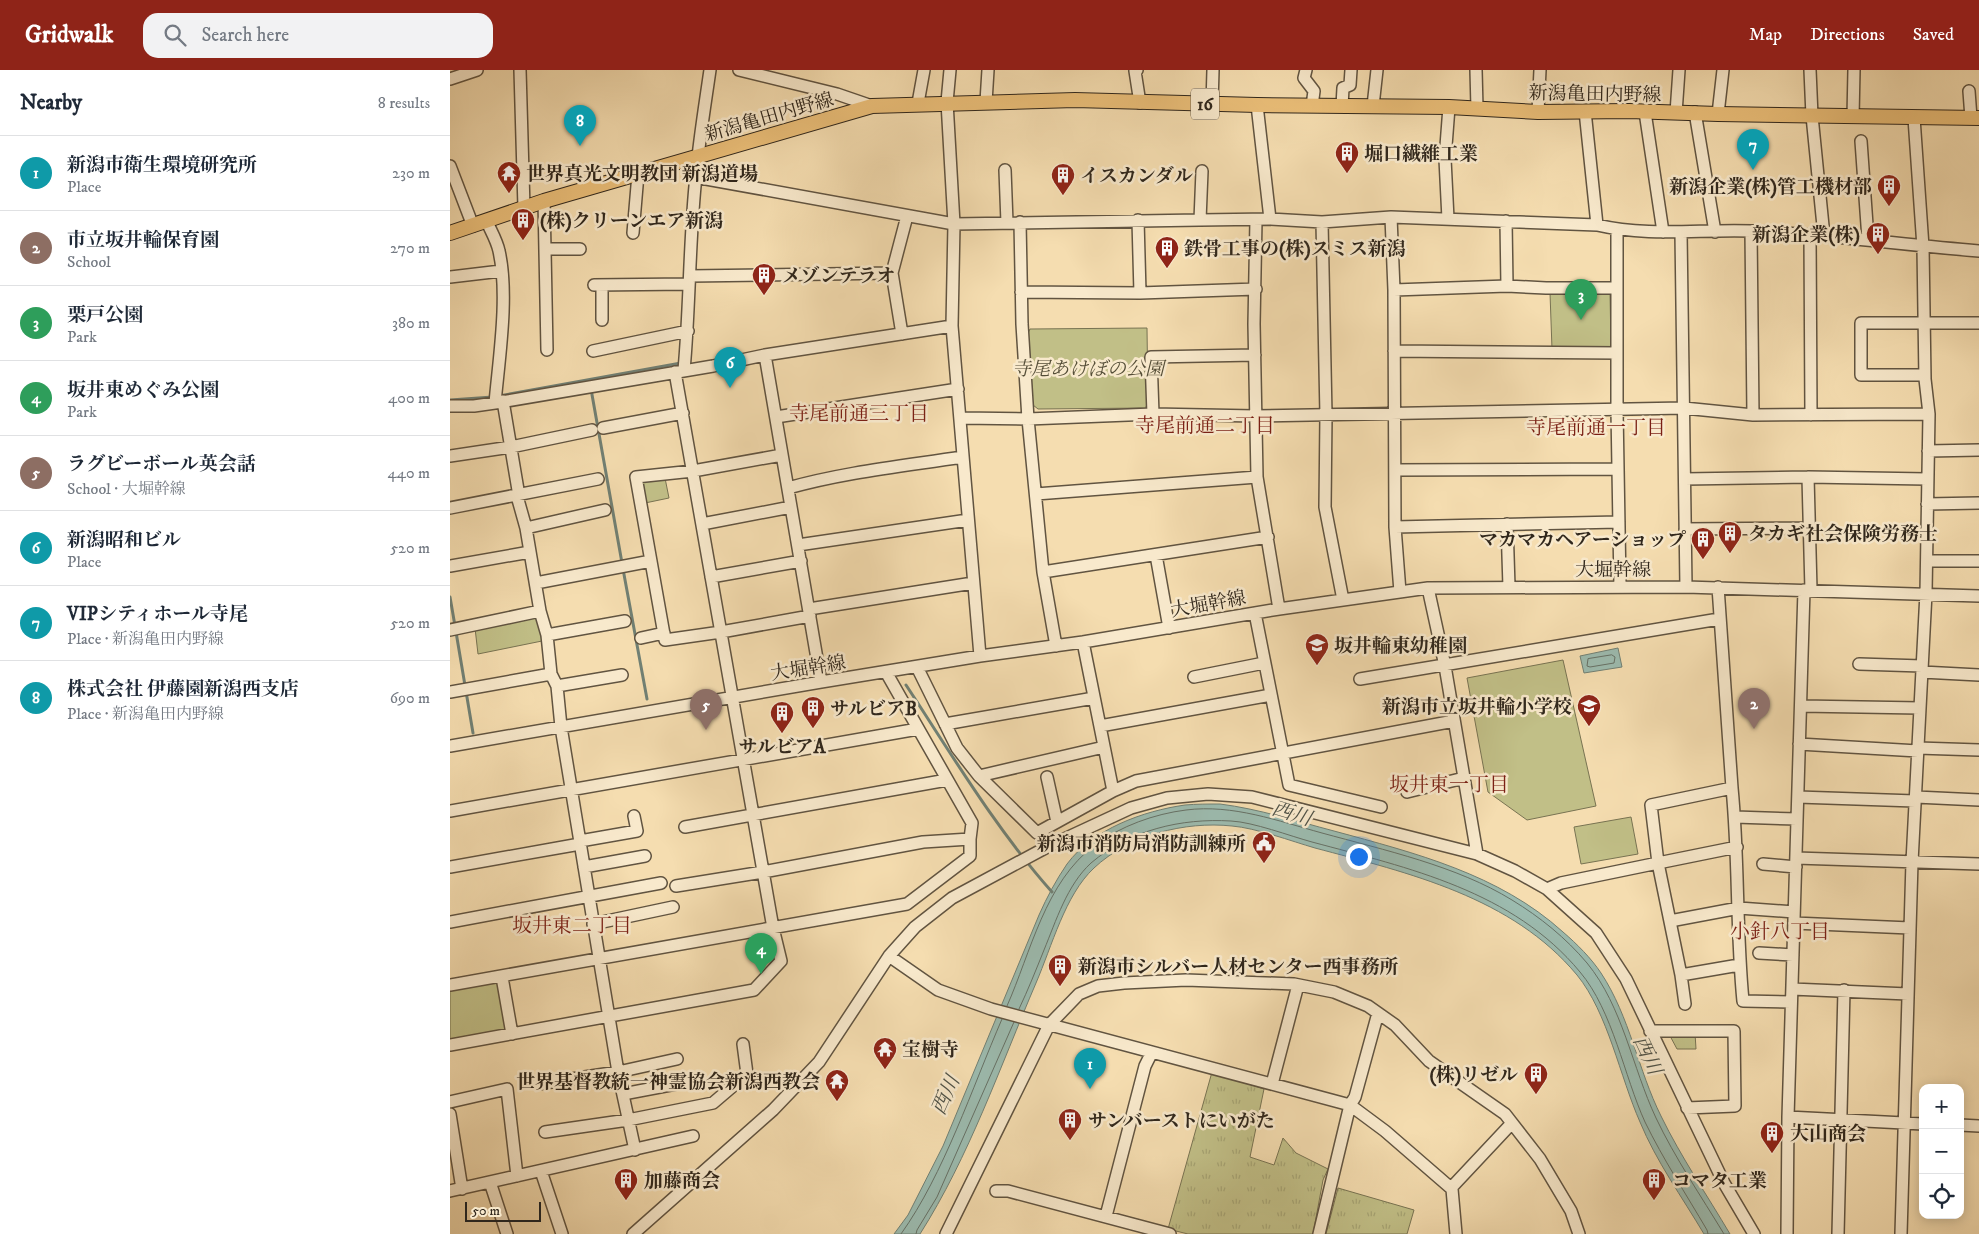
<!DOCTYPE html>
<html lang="en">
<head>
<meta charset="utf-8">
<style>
	:root { --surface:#fff; --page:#f2f2f3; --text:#1f2937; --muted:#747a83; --line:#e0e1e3; --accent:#8f2418 }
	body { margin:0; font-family:"IM FELL DW Pica","Noto Serif JP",serif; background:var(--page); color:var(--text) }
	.controls { position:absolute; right:15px; bottom:15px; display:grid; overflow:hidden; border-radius:10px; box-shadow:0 2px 12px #0003 }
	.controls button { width:45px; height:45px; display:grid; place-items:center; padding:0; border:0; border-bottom:1px solid var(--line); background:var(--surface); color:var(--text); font:25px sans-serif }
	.scale { position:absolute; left:15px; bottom:12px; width:76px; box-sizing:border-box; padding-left:5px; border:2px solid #30271c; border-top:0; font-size:14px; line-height:18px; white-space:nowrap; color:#30271c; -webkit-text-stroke:4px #f8e9cc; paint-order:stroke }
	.you { position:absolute; left:908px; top:786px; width:18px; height:18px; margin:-12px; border:4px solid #fff; border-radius:50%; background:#1a73e8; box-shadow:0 0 0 8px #1a73e833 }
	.badge { display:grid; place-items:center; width:32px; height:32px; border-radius:50%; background:var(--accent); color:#fff; font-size:16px; font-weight:700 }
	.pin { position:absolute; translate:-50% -41px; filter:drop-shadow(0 1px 2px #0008) }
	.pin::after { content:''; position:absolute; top:26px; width:18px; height:15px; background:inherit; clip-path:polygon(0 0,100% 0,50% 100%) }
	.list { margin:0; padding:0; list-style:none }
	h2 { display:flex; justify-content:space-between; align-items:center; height:65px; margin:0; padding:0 20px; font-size:21px }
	h2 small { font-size:16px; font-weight:400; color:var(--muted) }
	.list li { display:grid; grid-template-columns:32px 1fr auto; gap:15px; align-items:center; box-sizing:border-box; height:75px; padding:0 20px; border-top:1px solid var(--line) }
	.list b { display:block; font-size:19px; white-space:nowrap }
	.list p { margin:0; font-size:16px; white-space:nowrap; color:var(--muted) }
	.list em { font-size:16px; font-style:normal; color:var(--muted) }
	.icon { flex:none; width:28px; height:28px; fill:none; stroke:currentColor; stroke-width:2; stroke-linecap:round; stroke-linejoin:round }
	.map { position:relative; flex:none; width:1529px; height:1164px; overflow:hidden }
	header { display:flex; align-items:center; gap:30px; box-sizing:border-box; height:70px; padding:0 25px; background:var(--accent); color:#fff }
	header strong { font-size:24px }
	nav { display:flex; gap:28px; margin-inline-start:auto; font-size:18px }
	.search { width:350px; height:45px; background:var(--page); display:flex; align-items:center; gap:12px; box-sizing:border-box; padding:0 18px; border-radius:15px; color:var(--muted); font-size:19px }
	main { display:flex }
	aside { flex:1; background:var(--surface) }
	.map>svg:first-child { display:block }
	.grass { fill:url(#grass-tufts); stroke:#787352 }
	.park { fill:#c1bf87; stroke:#787352 }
	.water { fill:#9cbbaf; stroke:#718074 }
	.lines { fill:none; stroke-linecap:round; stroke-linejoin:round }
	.shore { stroke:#667166; stroke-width:1 }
	.stream { stroke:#718074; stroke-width:3 }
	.minor-casing { stroke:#615441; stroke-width:14 }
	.major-casing { stroke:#30271c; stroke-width:16 }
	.minor { stroke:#f8e9cc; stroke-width:11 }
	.major { stroke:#eabe78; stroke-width:14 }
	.labels { text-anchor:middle; stroke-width:5; stroke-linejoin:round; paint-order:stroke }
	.shield { fill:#f8e9cc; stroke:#6c6151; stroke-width:1 }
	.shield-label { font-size:18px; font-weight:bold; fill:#30271c }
	.street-label { font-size:19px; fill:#30271c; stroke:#f8e9cc }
	.poi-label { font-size:19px; font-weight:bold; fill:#30271c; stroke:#f8e9cc; text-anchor:start }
	.park-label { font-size:19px; font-style:italic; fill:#544d37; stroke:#f8e9cc }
	.neighbourhood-label { font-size:20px; fill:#7a1f14; stroke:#f8e9cc }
	.water-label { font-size:20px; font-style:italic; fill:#505348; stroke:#f8e9cc }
</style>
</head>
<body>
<header>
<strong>Gridwalk</strong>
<div class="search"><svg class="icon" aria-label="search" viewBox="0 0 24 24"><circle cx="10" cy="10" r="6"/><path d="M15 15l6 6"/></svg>Search here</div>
<nav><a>Map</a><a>Directions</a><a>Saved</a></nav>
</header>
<main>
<aside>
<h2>Nearby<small>8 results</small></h2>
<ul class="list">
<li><span class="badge" style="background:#0f9aa8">1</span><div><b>新潟市衛生環境研究所</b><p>Place</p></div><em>230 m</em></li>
<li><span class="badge" style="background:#8d6e63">2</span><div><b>市立坂井輪保育園</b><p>School</p></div><em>270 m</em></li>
<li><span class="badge" style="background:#2e9e5b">3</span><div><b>栗戸公園</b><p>Park</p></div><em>380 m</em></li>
<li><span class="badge" style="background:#2e9e5b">4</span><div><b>坂井東めぐみ公園</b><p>Park</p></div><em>400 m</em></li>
<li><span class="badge" style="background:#8d6e63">5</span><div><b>ラグビーボール英会話</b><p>School · 大堀幹線</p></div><em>440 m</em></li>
<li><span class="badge" style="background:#0f9aa8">6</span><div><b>新潟昭和ビル</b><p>Place</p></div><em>520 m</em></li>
<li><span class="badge" style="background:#0f9aa8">7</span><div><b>VIPシティホール寺尾</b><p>Place · 新潟亀田内野線</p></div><em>520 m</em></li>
<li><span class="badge" style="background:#0f9aa8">8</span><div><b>株式会社 伊藤園新潟西支店</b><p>Place · 新潟亀田内野線</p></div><em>690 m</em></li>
</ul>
</aside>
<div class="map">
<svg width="1529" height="1164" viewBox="0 0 1529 1164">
	<defs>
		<pattern id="grass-tufts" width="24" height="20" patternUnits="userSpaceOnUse" patternTransform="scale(1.25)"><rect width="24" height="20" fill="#c1bf87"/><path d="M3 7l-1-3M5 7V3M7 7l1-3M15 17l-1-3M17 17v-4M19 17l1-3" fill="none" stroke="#a6a474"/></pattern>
	</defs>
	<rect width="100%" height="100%" fill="#f5ddb0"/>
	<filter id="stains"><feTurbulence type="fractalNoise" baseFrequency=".004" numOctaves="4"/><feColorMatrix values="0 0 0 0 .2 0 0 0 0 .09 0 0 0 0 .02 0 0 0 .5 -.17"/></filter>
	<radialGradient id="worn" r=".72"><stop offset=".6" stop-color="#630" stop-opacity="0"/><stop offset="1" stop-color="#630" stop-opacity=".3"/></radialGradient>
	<path class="grass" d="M 762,1002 L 814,1019 L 800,1087 L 824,1095 L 833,1068 L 846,1083 L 878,1099 L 873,1110 L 863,1164 L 738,1164 L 718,1159 Z
		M 888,1118 L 964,1140 L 957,1164 L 876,1164 Z"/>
	<path class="park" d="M 1160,222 L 1161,277 L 1102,279 L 1100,223 Z
		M 697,258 L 698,334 L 695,338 L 588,339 L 583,335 L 578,263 L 580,259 Z
		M 215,408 L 219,428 L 195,433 L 191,415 L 195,410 Z
		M 84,547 L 88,551 L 92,571 L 28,584 L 25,558 Z
		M 1113,590 L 1146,736 L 1077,750 L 1038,722 L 1017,608 Z
		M 1181,747 L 1188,784 L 1131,794 L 1124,757 Z
		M 45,911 L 50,916 L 57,958 L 53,961 L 0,970 L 0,919 Z
		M 1245,963 L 1246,979 L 1227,979 L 1219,964 Z"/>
	<path class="water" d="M 1168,578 L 1172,597 L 1134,603 L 1130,586 Z
		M 770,734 C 809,739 846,751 884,761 C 965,783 1049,804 1113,862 C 1127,874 1141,888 1151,903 C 1180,947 1188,1000 1211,1046 C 1231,1087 1257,1125 1280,1164 L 1254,1164 C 1232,1127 1206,1091 1190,1052 C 1170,1007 1158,943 1127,905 C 1062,827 959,803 865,778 C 841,771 806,758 782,756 C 735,751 679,765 644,798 C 615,825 602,876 586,913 C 550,997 519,1087 470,1164 L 444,1164 L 458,1145 L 493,1076 L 589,845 C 597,827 606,810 617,794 C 643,759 693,741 735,735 C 746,734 758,734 770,734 Z"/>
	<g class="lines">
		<path class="shore" d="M 1162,585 L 1165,587 L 1164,593 L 1140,597 L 1137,596 L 1138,589 Z
			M 557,936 C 581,882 595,812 645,775 C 671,756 704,744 736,740 C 783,734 828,751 872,763 C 934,780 1007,796 1062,830 C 1090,847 1116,868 1137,893 C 1173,937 1182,997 1206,1048 C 1225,1088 1251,1126 1274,1164
			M 569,939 C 578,920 586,900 594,880 C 606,851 617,815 641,793 C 680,760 731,748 781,751 C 803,752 840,766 862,772 C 959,798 1063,821 1130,902 C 1163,941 1174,1006 1195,1052 C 1213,1089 1236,1124 1257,1160 L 1258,1164
			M 451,1164 C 494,1104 522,1018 552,949
			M 466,1164 L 467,1160 L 487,1127 L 564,952"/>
		<path class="stream" d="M 141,319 L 172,493
			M 49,326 L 231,293
			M 0,330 L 43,327
			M 173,499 L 197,629
			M 0,527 L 5,556
			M 6,562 L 23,663
			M 456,615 C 502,685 546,759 602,822"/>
		<g class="minor-casing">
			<path id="minor" d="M 70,0 L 74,138
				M 289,0 L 387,24 L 422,36
				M 500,0 L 497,32 L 504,154 L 502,256 L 530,586
				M 687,0 L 685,1 L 690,33
				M 856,0 L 854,8 L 864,21 L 862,36
				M 1026,0 L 1027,38
				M 1360,0 L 1362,46 L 1374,166
				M 0,9 L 27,0
				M 1519,21 L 1521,48
				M 536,32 L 538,0
				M 468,33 L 474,0
				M 762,34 L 763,0
				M 807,35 L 820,149
				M 892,36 L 893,18 L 900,15 L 901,0
				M 923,36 L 927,0
				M 1135,41 L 1147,155
				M 1088,42 L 1090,0
				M 1195,42 L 1213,162
				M 1245,42 L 1265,162
				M 1226,43 L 1229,0
				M 1268,44 L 1273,0
				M 1403,47 L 1404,0
				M 1411,71 L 1418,169
				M 0,96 L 23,156
				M 555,100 L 557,153
				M 245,107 L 504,154 L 750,150 L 820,149 L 872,152 L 941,147 L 1147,155 C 1199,167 1250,159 1302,161 C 1378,164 1453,175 1529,181
				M 94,131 L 97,280
				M 941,147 L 944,220 L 945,457 L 950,522
				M 998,149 L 995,89 L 999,37
				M 688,150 L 690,223
				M 750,150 L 752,101
				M 806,150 L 804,254 L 807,407 L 829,539
				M 1056,151 L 1057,216
				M 37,152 C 41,161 47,171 49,181 C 59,225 49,288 45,333
				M 570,152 L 572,254 L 578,349 L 593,502 L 606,576
				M 872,152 L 876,345 L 875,437 L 893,530
				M 1167,160 L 1167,340 L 1170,516
				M 1301,161 L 1303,345
				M 183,163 L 188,104
				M 1231,163 L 1236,517
				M 1360,165 L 1361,345
				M 95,179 L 130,179
				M 240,206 L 442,203
				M 0,207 L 51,201
				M 144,215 L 239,214
				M 944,220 L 1057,216 L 1096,218 L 1167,218
				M 571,222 L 690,223 L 806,219
				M 152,250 L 152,215
				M 452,264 L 442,203 L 457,146
				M 143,281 L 238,261
				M 944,281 L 1167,283
				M 315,285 L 371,612
				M 234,300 C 240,236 239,171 246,106 C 249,71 255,35 260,0
				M 1475,305 L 1411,305 L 1411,253 L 1529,253
				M 53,331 L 68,420 L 67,426 L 76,458 L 90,541 L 97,565 L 101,604 L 107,616 L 111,657 L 168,1002 L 185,1080
				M 0,336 L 24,336 L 45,333 L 263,296 L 315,285 L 502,256
				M 703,344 L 701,287 L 805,285
				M 326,347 L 508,319
				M 510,348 L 578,349 L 703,344 L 805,346 L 1234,338 L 1303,345 L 1479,344
				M 153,358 L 233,343
				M 1478,381 L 1529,380
				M 332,385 L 243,401 L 186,407 L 215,570 L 271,562 L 360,546
				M 0,386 L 61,377 L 142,360
				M 945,400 L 1167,399
				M 1358,407 L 1361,520
				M 1235,409 L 1358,407 L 1477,409
				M 338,418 C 395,402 454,396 512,387
				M 586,424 L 807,407
				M 1477,434 L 1529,433
				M 0,438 L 148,409
				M 252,454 L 341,437
				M 1057,454 L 1059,517
				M 945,457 L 1169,452
				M 76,458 L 155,440
				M 1235,459 L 1360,458
				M 348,475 L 518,450
				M 706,485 L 719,558
				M 1477,491 L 1529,491
				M 0,496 L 80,482
				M 593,502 L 818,467
				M 261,507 L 351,491
				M 86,513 L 201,491
				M 978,518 L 995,596 L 1027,784
				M 359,539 L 523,513
				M 805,543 L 839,715 L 931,737
				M 0,560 L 90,541
				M 97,565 L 175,551
				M 191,568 L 214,563
				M 633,572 L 663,721
				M 1409,594 L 1472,596
				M 467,597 L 507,678 L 529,706 L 587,763 L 663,721 L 686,711 L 1004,651
				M 1472,602 L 1529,605
				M 744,607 L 814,593
				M 910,609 L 1269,549
				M 107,616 L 172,605
				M 0,622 L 101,604
				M 1351,636 L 1470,638
				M 495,654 L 644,628
				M 650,656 L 821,625
				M 1349,674 L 1468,681
				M 0,676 L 371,612 L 530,586 L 633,572 L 829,539 L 978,518 L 1236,517 L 1529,526
				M 1468,678 L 1529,680
				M 529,706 L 654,677
				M 597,707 L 607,752
				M 1282,718 C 1289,789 1286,860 1293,931 L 1341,932
				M 957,722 L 1014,708
				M 1348,727 L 1465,731
				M 1466,727 L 1529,730
				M 0,741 L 468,659
				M 1285,747 L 1347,749
				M 235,757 L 497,710
				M 130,771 L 187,761 L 184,746
				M 1346,788 L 1529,794
				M 1313,794 L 1346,797
				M 0,797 L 130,774
				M 134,797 L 195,786
				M 226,816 L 313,802 L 473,772 L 520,769 L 522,753 L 436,602
				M 1097,819 L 1111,813 L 1208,793 L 1201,735 L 1282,718 L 1268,517
				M 1220,851 L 1289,838 L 1344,842
				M 0,852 L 211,813
				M 1344,853 L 1460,858
				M 143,854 L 223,837
				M 1309,883 L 1343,885
				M 439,886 L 488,920 L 541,939 L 900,1035 L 935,1061 L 1002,1119 L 1006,1164
				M 1231,905 L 1289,895
				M 52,907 L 62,964
				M 0,915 L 457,834 L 520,786 L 520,769
				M 1342,919 L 1458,924
				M 1235,934 L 1231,905 L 1208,793 L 1287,777
				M 1200,961 L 1284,961 L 1285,1036 L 1237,1038
				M 0,975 L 304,920 L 331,891 L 323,858 L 225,302
				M 88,1014 L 168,1002 L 227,989
				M 822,1014 L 848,915
				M 173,1024 L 247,1010
				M 0,1032 L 57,1019 L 67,1106
				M 0,1044 L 12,1119
				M 1338,1047 L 1473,1054
				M 1510,1055 L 1529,1056
				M 95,1062 L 178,1050 L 263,1033 L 297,1004 L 293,974
				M 91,1101 L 112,1164
				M 40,1112 L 57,1164
				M 1001,1118 L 1062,1053
				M 0,1121 L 243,1066
				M 546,1121 L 558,1121 L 720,1164
				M 656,1146 L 695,996 L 702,982
				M 183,1164 L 323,1040 L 369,992 L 439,886 L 465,857 L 502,828 L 597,777 L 681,738 L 717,728 L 758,724 L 802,727 L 1027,784 L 1065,801 L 1097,819 L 1146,863 L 1176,909 L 1274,1113 L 1304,1164
				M 496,1164 L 599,955 L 629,924 L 648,916 L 674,913 L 736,910 L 844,914 L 884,922 L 918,936 L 945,955 L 979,991 L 1055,1044 L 1090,1089 L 1121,1141 L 1129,1164
				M 869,1164 L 900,1035 L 905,1027 L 928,943
				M 1337,1164 L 1338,1047 L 1354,520
				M 1388,1164 L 1394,920
				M 1451,1164 L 1462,792 L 1476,523 L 1479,344 L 1475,309 L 1473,177 L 1464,48"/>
		</g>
		<g class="major-casing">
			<path id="major" d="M 0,163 L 94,131 L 422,36 L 625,30 L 807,35 L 999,37 L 1088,42 L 1179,41 L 1268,44 L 1529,48"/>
		</g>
		<use href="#minor" class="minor"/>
		<use href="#major" class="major"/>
	</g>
	<defs>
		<g id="building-pin" transform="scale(1.25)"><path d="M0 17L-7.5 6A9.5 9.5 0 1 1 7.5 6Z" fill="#8f2418" stroke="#f8e9cc"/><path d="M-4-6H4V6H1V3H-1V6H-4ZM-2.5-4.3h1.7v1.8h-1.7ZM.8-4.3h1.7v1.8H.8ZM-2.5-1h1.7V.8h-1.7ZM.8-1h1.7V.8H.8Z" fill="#fff"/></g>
		<g id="temple-pin" transform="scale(1.25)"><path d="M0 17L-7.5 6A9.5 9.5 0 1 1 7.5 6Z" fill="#8f2418" stroke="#f8e9cc"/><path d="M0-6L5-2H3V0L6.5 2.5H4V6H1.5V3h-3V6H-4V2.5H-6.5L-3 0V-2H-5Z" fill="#fff"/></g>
		<g id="school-pin" transform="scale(1.25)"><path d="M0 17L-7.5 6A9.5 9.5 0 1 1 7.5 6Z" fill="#8f2418" stroke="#f8e9cc"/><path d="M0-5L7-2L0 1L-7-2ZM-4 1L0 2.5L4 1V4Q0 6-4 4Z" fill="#fff"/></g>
		<g id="civic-pin" transform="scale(1.25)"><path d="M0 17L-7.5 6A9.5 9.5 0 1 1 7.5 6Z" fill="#8f2418" stroke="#f8e9cc"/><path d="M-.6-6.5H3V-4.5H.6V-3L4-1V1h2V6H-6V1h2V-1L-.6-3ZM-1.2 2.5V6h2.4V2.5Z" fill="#fff"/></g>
	</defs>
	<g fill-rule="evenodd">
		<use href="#building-pin" x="897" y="83"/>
		<use href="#temple-pin" x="59" y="103"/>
		<use href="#building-pin" x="613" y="105"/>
		<use href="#building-pin" x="1439" y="116"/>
		<use href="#building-pin" x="73" y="150"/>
		<use href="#building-pin" x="1428" y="164"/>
		<use href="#building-pin" x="717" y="178"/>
		<use href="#building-pin" x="314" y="205"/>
		<use href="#building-pin" x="1280" y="463"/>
		<use href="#building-pin" x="1253" y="469"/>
		<use href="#school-pin" x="867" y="575"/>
		<use href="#school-pin" x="1139" y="636"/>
		<use href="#building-pin" x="363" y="638"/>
		<use href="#building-pin" x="332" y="643"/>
		<use href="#civic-pin" x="814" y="773"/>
		<use href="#building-pin" x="610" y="896"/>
		<use href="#temple-pin" x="435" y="979"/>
		<use href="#building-pin" x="1086" y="1004"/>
		<use href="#temple-pin" x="387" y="1011"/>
		<use href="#building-pin" x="620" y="1050"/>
		<use href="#building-pin" x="1322" y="1063"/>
		<use href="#building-pin" x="176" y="1110"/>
		<use href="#building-pin" x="1204" y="1110"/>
	</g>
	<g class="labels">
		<rect class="shield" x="741" y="18.5" width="28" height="31" rx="4"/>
		<g class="shield-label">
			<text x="755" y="40">16</text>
		</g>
		<g class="street-label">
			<text transform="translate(1145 23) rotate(1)" y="7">新潟亀田内野線</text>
			<text transform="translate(319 46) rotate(-16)" y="7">新潟亀田内野線</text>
			<text x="1163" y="506">大堀幹線</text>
			<text transform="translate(758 533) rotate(-10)" y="7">大堀幹線</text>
			<text transform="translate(358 597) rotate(-9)" y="7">大堀幹線</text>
		</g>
		<g class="poi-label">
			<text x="914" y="90">堀口繊維工業</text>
			<text x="76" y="110">世界真光文明教団 新潟道場</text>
			<text x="630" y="112">イスカンダル</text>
			<text x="1422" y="123" text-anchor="end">新潟企業(株)管工機材部</text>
			<text x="90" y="157">(株)クリーンエア新潟</text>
			<text x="1410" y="171" text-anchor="end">新潟企業(株)</text>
			<text x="734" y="185">鉄骨工事の(株)スミス新潟</text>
			<text x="332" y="212">メゾンテラオ</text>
			<text x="1298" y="470">タカギ社会保険労務士</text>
			<text x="1236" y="476" text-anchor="end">マカマカヘアーショップ</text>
			<text x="884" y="582">坂井輪東幼稚園</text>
			<text x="1122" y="643" text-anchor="end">新潟市立坂井輪小学校</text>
			<text x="380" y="645">サルビアB</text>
			<text x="332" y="683" text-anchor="middle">サルビアA</text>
			<text x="796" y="780" text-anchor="end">新潟市消防局消防訓練所</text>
			<text x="628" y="903">新潟市シルバー人材センター西事務所</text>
			<text x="452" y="986">宝樹寺</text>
			<text x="1068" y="1011" text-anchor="end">(株)リゼル</text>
			<text x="370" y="1018" text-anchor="end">世界基督教統一神霊協会新潟西教会</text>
			<text x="638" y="1057">サンバーストにいがた</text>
			<text x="1340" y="1070">大山商会</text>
			<text x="194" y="1117">加藤商会</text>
			<text x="1222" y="1117">コマタ工業</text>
		</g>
		<g class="park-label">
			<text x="638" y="305">寺尾あけぼの公園</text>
		</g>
		<g class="neighbourhood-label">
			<text x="409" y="350">寺尾前通三丁目</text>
			<text x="755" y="362">寺尾前通二丁目</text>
			<text x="1146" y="364">寺尾前通一丁目</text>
			<text x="999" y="721">坂井東一丁目</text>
			<text x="122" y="862">坂井東二丁目</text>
			<text x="1330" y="868">小針八丁目</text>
		</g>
		<g class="water-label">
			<text transform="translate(842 743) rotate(17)" y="7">西川</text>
			<text transform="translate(1198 985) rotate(65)" y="7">西川</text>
			<text transform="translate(495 1025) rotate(-66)" y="7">西川</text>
		</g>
	</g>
	<rect width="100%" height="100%" filter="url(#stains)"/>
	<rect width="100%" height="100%" fill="url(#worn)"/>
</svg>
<div class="controls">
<button>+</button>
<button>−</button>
<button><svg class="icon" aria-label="locate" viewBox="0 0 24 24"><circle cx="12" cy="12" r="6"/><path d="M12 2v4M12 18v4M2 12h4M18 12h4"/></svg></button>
</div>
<div class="scale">50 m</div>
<div class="you"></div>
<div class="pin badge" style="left:640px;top:1019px;background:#0f9aa8">1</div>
<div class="pin badge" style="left:1304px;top:659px;background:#8d6e63">2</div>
<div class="pin badge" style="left:1131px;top:250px;background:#2e9e5b">3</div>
<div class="pin badge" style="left:311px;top:904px;background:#2e9e5b">4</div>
<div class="pin badge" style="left:256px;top:660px;background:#8d6e63">5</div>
<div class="pin badge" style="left:280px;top:318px;background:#0f9aa8">6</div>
<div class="pin badge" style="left:1303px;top:100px;background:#0f9aa8">7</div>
<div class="pin badge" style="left:130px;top:76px;background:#0f9aa8">8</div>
</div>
</main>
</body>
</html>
